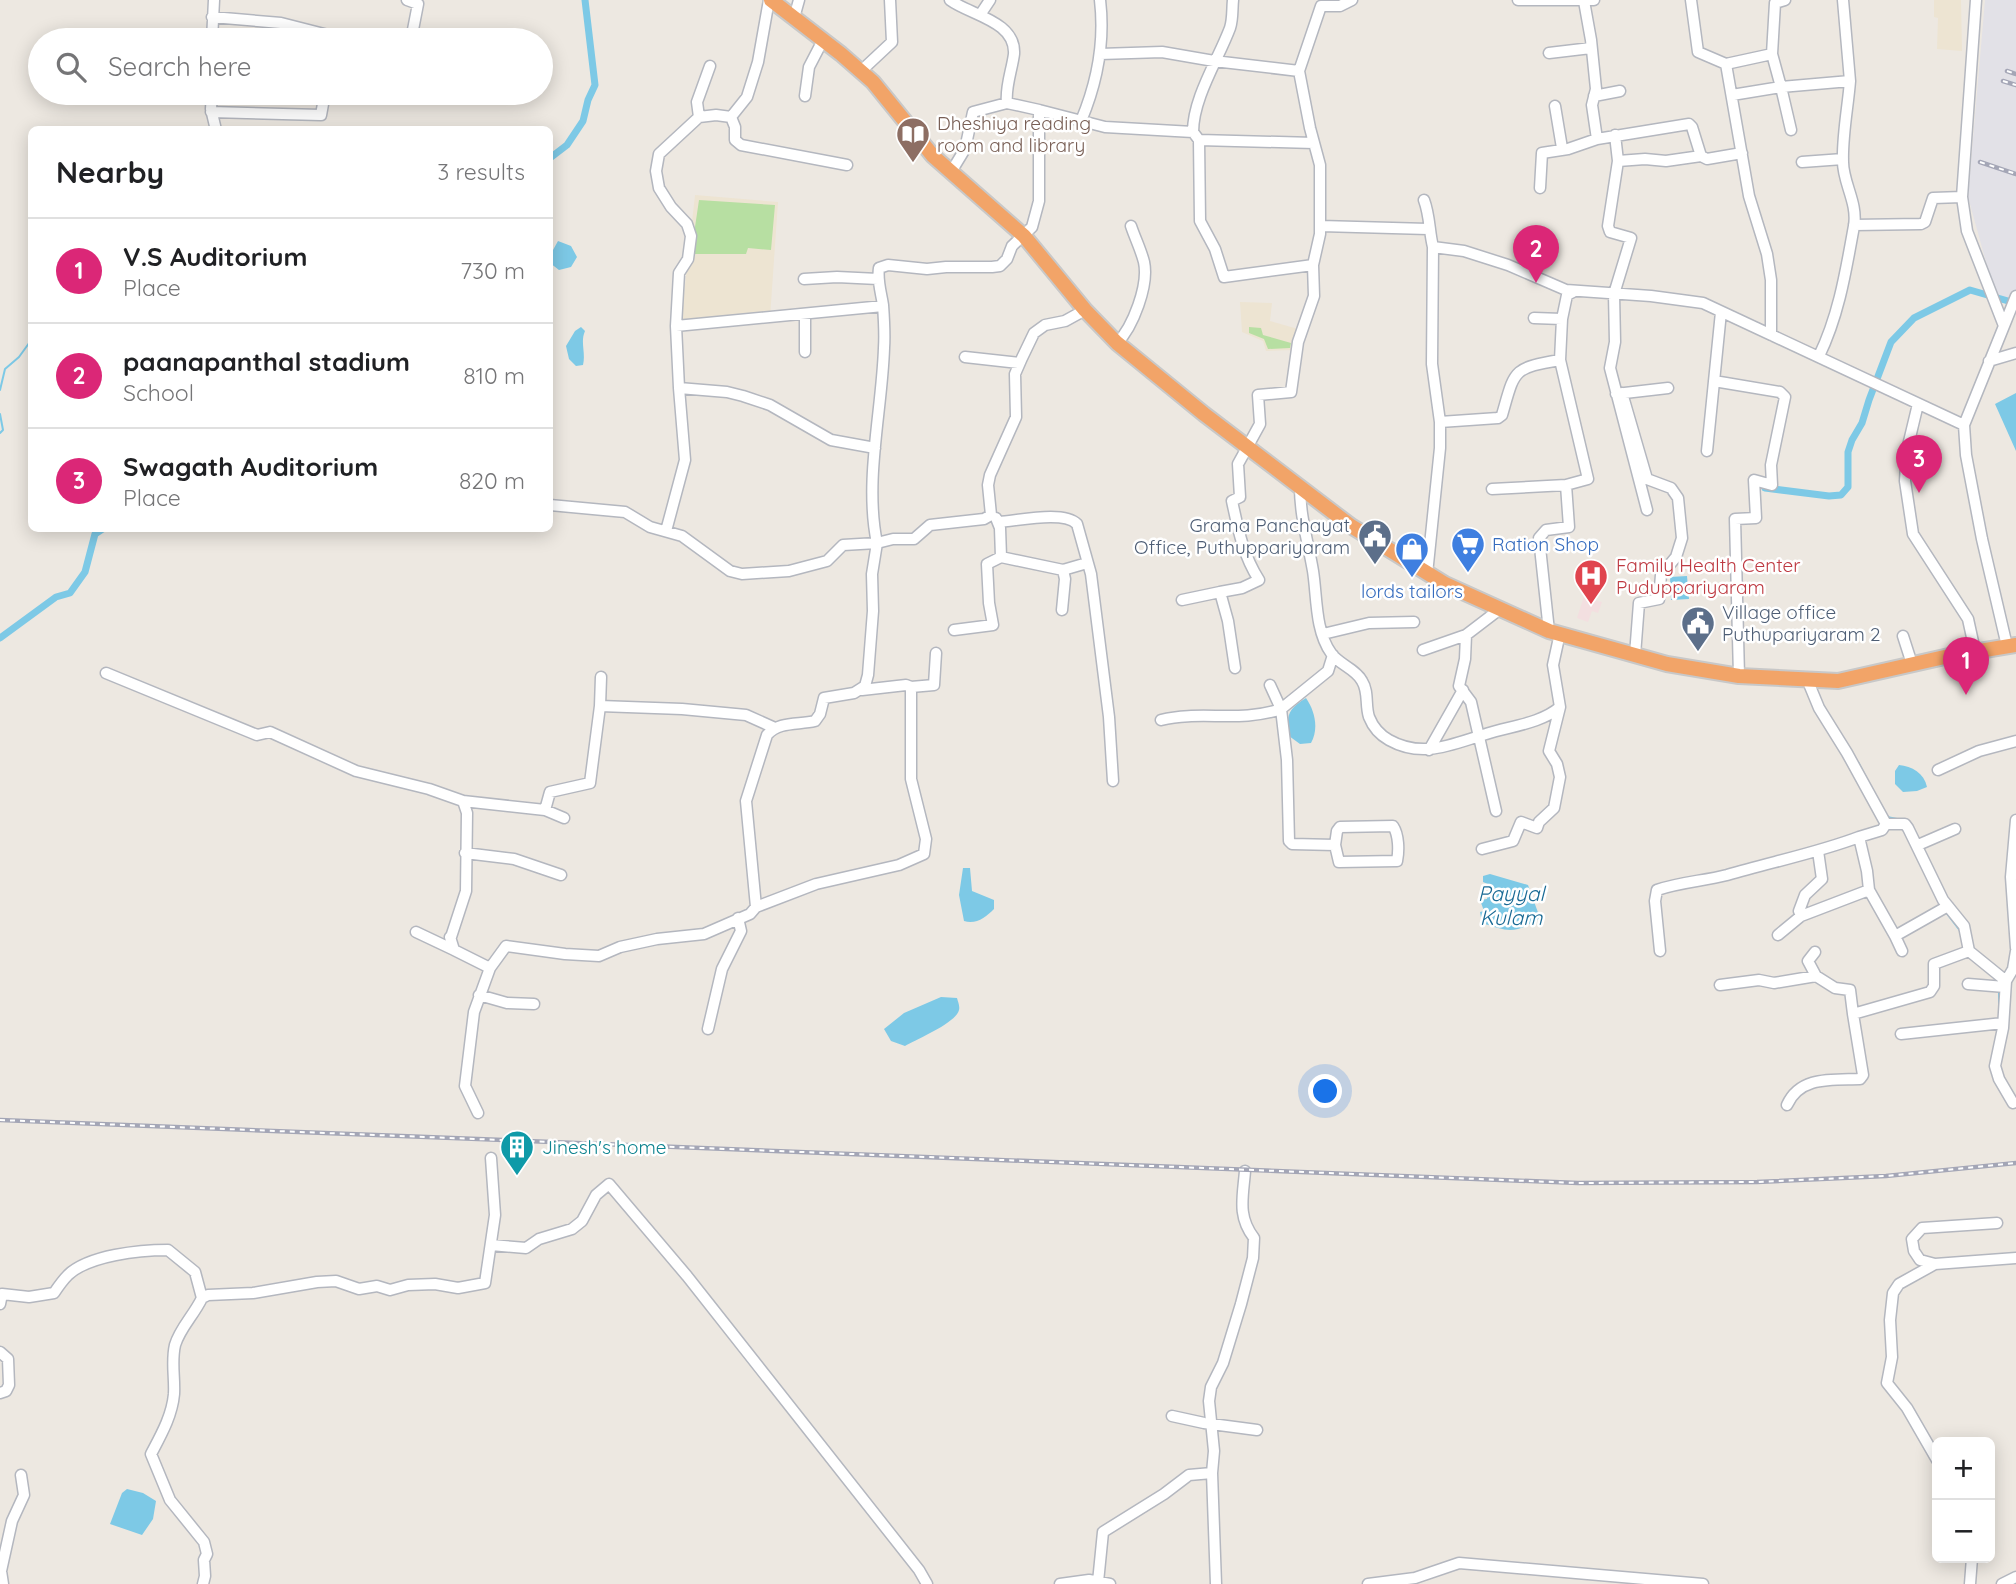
<!DOCTYPE html>
<html lang="en">
<head>
<meta charset="utf-8">
<style>
	:root { --surface:#fff; --page:#f2f2f2; --text:#202124; --muted:#757577; --line:#e0e0e0; --accent:#db2777 }
	body { margin:0; font-family:Quicksand,sans-serif; background:var(--page); color:var(--text) }
	.controls { position:absolute; right:21px; bottom:21px; display:grid; overflow:hidden; border-radius:10px; box-shadow:0 4px 18px #0003 }
	.controls button { width:63px; height:63px; display:grid; place-items:center; padding:0; border:0; border-bottom:2px solid var(--line); background:var(--surface); color:var(--text); font:35px sans-serif }
	.you { position:absolute; left:1326px; top:1092px; width:24px; height:24px; margin:-18px; border:5px solid #fff; border-radius:50%; background:#1a73e8; box-shadow:0 0 0 10px #1a73e833 }
	.badge { display:grid; place-items:center; width:46px; height:46px; border-radius:50%; background:var(--accent); color:#fff; font-size:23px; font-weight:700 }
	.pin { position:absolute; translate:-50% -58px; filter:drop-shadow(0 2px 4px #0008) }
	.pin::after { content:''; position:absolute; top:37px; width:24px; height:21px; background:inherit; clip-path:polygon(0 0,100% 0,50% 100%) }
	.list { margin:0; padding:0; list-style:none }
	h2 { display:flex; justify-content:space-between; align-items:center; height:91px; margin:0; padding:0 28px; font-size:30px }
	h2 small { font-size:23px; font-weight:400; color:var(--muted) }
	.list li { display:grid; grid-template-columns:46px 1fr auto; gap:21px; align-items:center; box-sizing:border-box; height:105px; padding:0 28px; border-top:2px solid var(--line) }
	.list b { display:block; font-size:26px; white-space:nowrap }
	.list p { margin:0; font-size:23px; white-space:nowrap; color:var(--muted) }
	.list em { font-size:23px; font-style:normal; color:var(--muted) }
	.icon { flex:none; width:38px; height:38px; fill:none; stroke:currentColor; stroke-width:2; stroke-linecap:round; stroke-linejoin:round }
	.map { position:relative; flex:none; width:2016px; height:1584px; overflow:hidden }
	.search { position:absolute; background:var(--surface); box-shadow:0 4px 18px #0003; left:28px; top:28px; width:525px; height:77px; display:flex; align-items:center; gap:18px; box-sizing:border-box; padding:0 24px; border-radius:38px; color:var(--muted); font-size:26px }
	.panel { position:absolute; background:var(--surface); box-shadow:0 4px 18px #0003; left:28px; top:126px; width:525px; height:406px; border-radius:10px }
	.map>svg:first-child { display:block }
	.industrial { fill:#e2e1e7 }
	.education { fill:#ede4d2 }
	.medical { fill:#f3dfe0 }
	.green { fill:#b7dfa2 }
	.water { fill:#7dc9e6 }
	.lines { fill:none; stroke-linecap:round; stroke-linejoin:round }
	.stream { stroke:#7dc9e6; stroke-width:2 }
	.canal { stroke:#7dc9e6; stroke-width:7 }
	.minor-casing { stroke:#b4b7bf; stroke-width:13 }
	.highway-casing { stroke:#c8c8c8; stroke-width:18 }
	.minor { stroke:#fff; stroke-width:10 }
	.highway { stroke:#f2a468; stroke-width:14 }
	.rail-casing { stroke:#a4a6b6; stroke-width:4.5 }
	.rail { stroke:#fff; stroke-width:2; stroke-dasharray:5; stroke-linecap:butt }
	.labels { text-anchor:middle; stroke-width:5; stroke-linejoin:round; paint-order:stroke }
	.education-label { font-size:19px; fill:#785e54; stroke:#fff; text-anchor:start }
	.service-label { font-size:19px; fill:#4e5e75; stroke:#fff; text-anchor:end }
	.shop-label { font-size:19px; fill:#366cbe; stroke:#fff; text-anchor:start }
	.health-label { font-size:19px; fill:#be3a42; stroke:#fff; text-anchor:start }
	.culture-label { font-size:19px; fill:#0d838f; stroke:#fff; text-anchor:start }
	.water-label { font-size:21px; font-style:italic; fill:#196a95; stroke:#fff }
</style>
</head>
<body>
<div class="map">
<svg width="2016" height="1584" viewBox="0 0 2016 1584">
	<rect width="100%" height="100%" fill="#ede8e1"/>
	<path class="industrial" d="M 1985,0 L 2016,0 L 2016,304 L 1996,298 L 1968,197 Z"/>
	<path class="education" d="M 1934,0 L 1961,0 L 1962,51 L 1937,49 L 1938,18 L 1934,17 Z
		M 695,195 L 778,202 L 770,318 L 681,322 Z
		M 1240,302 L 1272,303 L 1270,321 L 1298,329 L 1293,350 L 1266,351 L 1263,341 L 1242,332 Z"/>
	<path class="medical" d="M 1587,587 L 1598,591 L 1595,600 L 1602,602 L 1598,613 L 1592,611 L 1588,622 L 1577,618 Z"/>
	<path class="green" d="M 699,200 L 775,205 L 771,250 L 748,248 L 746,254 L 691,254 Z
		M 1249,327 L 1261,328 L 1263,335 L 1291,343 L 1290,348 L 1268,349 L 1264,339 L 1249,333 Z"/>
	<path class="water" d="M 558,241 L 571,246 L 577,257 L 571,267 L 559,270 L 550,263 L 553,250 Z
		M 581,327 L 585,331 C 580,342 586,353 583,365 L 576,366 L 569,359 L 566,346 L 575,331 Z
		M 2016,393 L 2016,451 L 1995,404 Z
		M 1687,576 L 1689,599 L 1671,600 L 1670,577 Z
		M 1306,698 C 1315,711 1319,729 1311,743 L 1300,744 L 1289,736 C 1286,715 1288,709 1306,698 Z
		M 1899,765 C 1912,766 1924,773 1927,787 L 1917,791 L 1903,792 L 1895,784 L 1895,771 Z
		M 967,868 L 970,868 L 972,891 L 994,900 L 994,909 C 986,917 976,925 964,921 L 959,895 L 963,868 Z
		M 1490,874 L 1528,885 L 1540,918 C 1515,934 1509,932 1482,923 L 1480,912 L 1484,911 L 1480,900 L 1487,899 L 1490,885 L 1483,882 L 1483,876 Z
		M 941,997 L 957,998 C 958,1002 960,1006 959,1010 C 956,1023 917,1039 905,1046 L 891,1041 L 884,1029 L 904,1013 Z
		M 127,1489 L 143,1493 L 156,1501 L 153,1519 L 142,1535 L 110,1524 L 122,1493 Z"/>
	<g class="lines">
		<path class="stream" d="M 0,390 L 5,369 L 19,357 L 32,339
			M 0,414 L 3,430 L 0,433
			M 1858,762 L 1870,785
			M 1887,817 L 1902,820
			M 1945,911 L 1961,932 L 1963,945
			M 1999,989 L 1999,1011"/>
		<path class="canal" d="M 550,158 L 567,145 L 583,121 L 588,100 L 595,85 L 585,0
			M 1765,488 L 1829,496 L 1841,495 L 1848,487 L 1848,452 L 1852,440 L 1862,423 L 1869,400 L 1891,342 L 1914,318 L 1970,290 L 2015,303
			M 0,638 L 56,597 L 70,593 L 85,572 L 95,534 L 104,528"/>
		<g class="minor-casing">
			<path id="minor" d="M 407,0 L 418,4 L 411,40
				M 950,0 C 970,15 1016,21 1014,54 C 1012,70 1005,87 1007,103 L 1039,110
				M 1518,0 L 1594,0
				M 1691,0 L 1698,52 L 1726,64
				M 1976,0 L 1962,197 L 1967,231 L 2004,326 L 1964,425 L 1966,455 L 1982,539 L 2007,646
				M 1584,1 L 1591,40 L 1596,89 L 1592,105 L 1597,139
				M 980,15 L 990,0
				M 212,17 L 281,23 L 336,37 L 336,40
				M 794,18 L 799,0
				M 212,40 L 214,0
				M 1549,53 L 1591,48
				M 1100,54 L 1162,52 L 1214,61 L 1299,71
				M 1772,54 L 1775,3 L 1785,0
				M 861,71 L 892,42 L 890,0
				M 212,93 L 211,109 L 216,130
				M 1732,95 L 1781,87 L 1791,130
				M 805,96 L 809,67 L 823,40
				M 1594,96 L 1620,91
				M 1555,106 L 1562,148
				M 211,112 L 321,115 L 325,93
				M 699,117 L 697,102 L 710,66
				M 731,117 L 716,115 L 699,117 L 659,154 L 656,171 L 659,188 L 671,207 L 687,224 L 691,236 L 688,259 L 679,273 L 676,326 L 679,388 L 727,392 L 743,396 L 770,405 L 831,440 L 875,448
				M 731,117 L 735,127 L 735,140 L 741,145 L 847,165
				M 731,117 L 747,97 L 758,62 L 769,0
				M 1081,121 C 1097,83 1105,42 1100,0
				M 1193,132 L 1199,140 L 1200,221 L 1215,249 L 1224,277 L 1313,265
				M 1615,135 L 1618,161 L 1608,226 L 1610,232 L 1631,238 L 1614,294 L 1615,342 L 1610,368 L 1647,510
				M 1199,140 L 1314,143
				M 1618,161 L 1645,159 L 1666,161 L 1701,156
				M 1802,162 L 1843,159
				M 951,172 L 965,149 L 973,112 L 1007,103
				M 1540,188 L 1542,153 L 1568,149 L 1597,139 L 1689,124 L 1692,127 L 1701,156 L 1707,159 L 1742,153
				M 1424,200 C 1430,216 1429,231 1433,247 L 1432,364 L 1440,422 L 1440,448 L 1427,574
				M 1854,225 L 1921,224 L 1925,222 L 1933,198 L 1962,197
				M 1321,226 L 1428,229
				M 1433,247 L 1464,251 L 1508,265 L 1566,290 L 1651,296 L 1703,303 L 1964,425
				M 804,279 L 837,277 L 878,279
				M 1534,318 L 1562,319
				M 676,326 L 883,306
				M 2004,326 L 2016,296
				M 1771,335 L 1771,280 L 1767,254 L 1749,196 L 1726,64 L 1772,54 L 1781,87 L 1850,81 L 1843,0
				M 1117,343 C 1133,327 1149,285 1144,262 C 1141,250 1135,238 1131,226
				M 805,352 L 805,314
				M 1819,356 C 1839,315 1846,270 1854,226 C 1858,203 1843,183 1843,162 C 1842,136 1848,107 1850,81
				M 965,357 L 1019,363
				M 1989,361 L 2016,353
				M 1714,381 L 1780,392 L 1785,397 L 1771,465 L 1772,485 L 1754,480 L 1756,518 L 1735,519 L 1739,676
				M 1622,393 L 1647,479 L 1671,488 L 1678,498 L 1682,538 L 1676,557 L 1661,575 L 1659,599 L 1639,603 L 1635,655
				M 1616,394 L 1668,388
				M 1918,404 L 1907,450 L 1905,481 L 1913,534 L 1968,619 L 1975,651
				M 1440,422 L 1498,418 L 1502,415 C 1515,370 1512,368 1560,360
				M 1707,451 L 1721,312
				M 1300,487 C 1300,516 1308,542 1313,571 C 1317,596 1315,631 1331,653 C 1338,664 1356,669 1362,681 C 1369,692 1365,705 1369,717 C 1373,727 1380,735 1389,740 C 1423,759 1452,744 1486,734 C 1510,726 1540,724 1560,707
				M 1492,489 L 1566,485 L 1588,479 L 1560,360 L 1562,319 L 1567,295 L 1573,292
				M 550,505 L 625,512 L 650,527 L 682,536 L 730,571 L 742,574 L 789,571 L 827,561 L 843,545 L 877,543 C 864,481 882,411 884,348 C 885,334 884,319 883,305 C 881,292 877,280 879,268 L 888,265 L 927,269 L 946,267 L 992,267 L 1000,266 L 1007,259 L 1012,246 L 1032,227 L 1039,201 L 1039,110 L 1105,127 L 1193,132 C 1193,98 1218,60 1230,28 C 1233,19 1232,9 1233,0
				M 996,518 L 1000,528 L 1001,557 L 1063,570 L 1087,563
				M 999,522 C 1017,521 1064,510 1077,524 L 1091,574 L 1109,717 L 1113,781
				M 666,531 L 685,460 L 679,388
				M 1182,600 L 1220,592
				M 1062,610 L 1065,579 L 1063,570
				M 954,630 L 993,625 L 989,603 L 987,564 L 1001,557
				M 1549,631 L 1539,538 L 1546,530 L 1569,527 L 1566,485
				M 1323,634 L 1369,623 L 1414,622
				M 1466,635 L 1465,659 L 1459,686 L 1471,702 L 1496,811
				M 1903,636 L 1912,664
				M 1423,650 L 1466,635 L 1500,609
				M 1333,655 L 1328,671 L 1281,709 L 1287,760 L 1289,841 L 1292,844 L 1335,845 L 1339,862 L 1397,861 C 1399,851 1399,835 1393,826 L 1340,827 L 1337,831 L 1335,845
				M 1235,668 L 1228,621 L 1220,592 L 1242,588 L 1259,580 C 1243,555 1238,529 1232,501 L 1240,497 L 1238,464 L 1260,424 L 1258,395 L 1291,392 L 1298,342 L 1314,296 L 1313,265 L 1320,234 L 1320,165 L 1310,128 L 1299,71 L 1321,6 L 1340,6 L 1352,0
				M 106,673 L 257,735 L 270,732 L 356,771 L 429,789 L 463,801 L 467,813 L 466,891 L 451,937
				M 601,677 L 600,706 L 682,709 L 746,715 L 775,728
				M 1807,679 L 1819,708 L 1847,753 L 1886,824 L 1905,824 L 1908,828 L 1943,900 L 1964,926 L 1969,951 L 2006,981 L 2003,1028 L 1995,1066 L 1999,1079 L 2013,1103
				M 911,687 L 934,685 L 936,653
				M 1161,720 C 1200,710 1240,723 1281,709 L 1270,685
				M 1429,750 L 1463,690
				M 1938,770 L 1979,751 L 2016,741
				M 463,801 L 545,810 L 564,818
				M 545,810 L 550,792 L 590,783 L 600,706
				M 1886,824 L 1882,830 L 1859,837 L 1867,871 L 1869,890 L 1895,936 L 1948,906
				M 1918,845 L 1955,829
				M 1482,849 L 1513,841 L 1521,822 L 1537,828 L 1539,822 L 1554,808 L 1560,777 L 1557,764 L 1549,751 L 1560,707 L 1553,665 L 1560,633
				M 465,853 L 514,859 L 561,875
				M 2016,874 L 2011,877 L 2016,948
				M 2011,877 L 2016,820
				M 756,907 L 816,884 L 899,865 L 924,854 L 926,839 L 911,779 L 911,687 L 906,685 L 862,690
				M 1801,916 L 1799,911 L 1805,895 L 1822,879 L 1818,851
				M 416,932 L 454,950
				M 1778,935 L 1801,916 L 1869,890
				M 1895,936 L 1902,951
				M 450,937 L 454,950 L 490,968 L 474,1012 L 465,1086 L 478,1113
				M 1660,951 L 1655,901 L 1657,890 C 1680,882 1704,881 1727,875 C 1771,862 1817,853 1859,837
				M 1815,952 L 1808,961 L 1816,976
				M 490,968 L 506,946 L 565,954 L 599,956 L 620,947 L 657,939 L 704,934 L 750,914 L 756,907 L 746,801 L 767,735 C 779,721 798,725 815,721 L 820,714 L 824,698 L 854,693 L 865,686 L 868,675 L 873,611 L 872,574 L 877,543 L 893,539 L 914,539 L 930,525 L 984,519 L 991,515 L 988,485 L 990,475 L 1016,417 L 1015,374 L 1022,358 L 1034,333 L 1045,325 L 1065,321 L 1085,310
				M 2006,981 L 2013,969 L 2016,951
				M 1968,984 L 2005,987
				M 1720,985 L 1759,980 L 1774,983 L 1816,976 L 1835,988 L 1850,990 L 1853,1014 L 1930,992 L 1934,986 L 1934,964 L 1969,951
				M 479,995 L 507,1003 L 534,1004
				M 708,1029 L 722,969 L 741,931 L 738,918
				M 1901,1034 L 2003,1023
				M 1787,1105 C 1800,1076 1831,1080 1860,1079 L 1863,1075 L 1853,1014
				M 1997,1223 L 1922,1228 L 1912,1239 L 1914,1251 L 1920,1260 L 1935,1264 L 2016,1258
				M 491,1245 L 526,1248 L 539,1239 L 572,1229 L 582,1221 L 596,1195 L 609,1184 L 687,1276 L 919,1570 L 927,1584
				M 1935,1264 L 1899,1284 L 1893,1293 L 1890,1320 L 1892,1357 L 1887,1383 L 1907,1408 L 1937,1460
				M 0,1304 L 2,1294 L 29,1297 L 54,1293 C 58,1287 63,1280 68,1275 C 89,1255 140,1250 168,1250 L 195,1272 L 202,1298
				M 0,1352 L 8,1359 L 9,1385 L 6,1391 L 0,1393
				M 1172,1416 L 1204,1423 L 1257,1430
				M 1212,1473 L 1216,1584
				M 1098,1582 L 1103,1532 L 1164,1494 L 1189,1475 L 1212,1473 L 1214,1451 L 1209,1401 L 1211,1387 L 1223,1363 L 1241,1304 L 1253,1258 L 1254,1238 C 1237,1216 1243,1197 1245,1171
				M 3,1584 L 1,1571 L 12,1521 L 24,1495 L 21,1475
				M 203,1584 L 205,1576 L 204,1560 L 207,1554 L 204,1542 L 170,1500 L 151,1454 C 161,1435 172,1416 174,1394 C 175,1377 171,1362 175,1345 C 180,1328 194,1315 202,1298 L 208,1295 L 253,1293 L 317,1282 L 336,1281 L 359,1289 L 377,1286 L 390,1290 L 408,1285 L 435,1284 L 458,1288 L 485,1283 L 495,1215 L 491,1158
				M 1060,1584 L 1089,1580 L 1110,1584
				M 1368,1584 L 1415,1578 L 1459,1563 L 1703,1584
				M 1970,1584 L 1972,1558
				M 2002,1584 L 2016,1577"/>
		</g>
		<g class="highway-casing">
			<path id="highway" d="M 771,0 L 841,54 L 873,82 L 933,156 L 1024,236 L 1085,310 L 1117,343 L 1204,414 L 1351,526 L 1445,584 L 1549,631 L 1667,664 L 1739,676 L 1838,681 L 1949,656 L 2016,645"/>
		</g>
		<use href="#minor" class="minor"/>
		<use href="#highway" class="highway"/>
		<g class="rail-casing">
			<path id="rail" d="M 2007,71 L 2016,74
				M 2003,81 L 2016,85
				M 1980,162 L 2016,174
				M 0,1120 L 1578,1183 L 1757,1182 L 1886,1176 L 2016,1163"/>
		</g>
		<use href="#rail" class="rail"/>
	</g>
	<defs>
		<g id="library-pin" transform="scale(1.75)"><path d="M0 17L-7.5 6A9.5 9.5 0 1 1 7.5 6Z" fill="#8d6e63" stroke="#fff"/><path d="M-6-4Q-3-5.5-.7-3.5V5Q-3 3-6 4ZM6-4Q3-5.5 .7-3.5V5Q3 3 6 4Z" fill="#fff"/></g>
		<g id="civic-pin" transform="scale(1.75)"><path d="M0 17L-7.5 6A9.5 9.5 0 1 1 7.5 6Z" fill="#5c6f8a" stroke="#fff"/><path d="M-.6-6.5H3V-4.5H.6V-3L4-1V1h2V6H-6V1h2V-1L-.6-3ZM-1.2 2.5V6h2.4V2.5Z" fill="#fff"/></g>
		<g id="supermarket-pin" transform="scale(1.75)"><path d="M0 17L-7.5 6A9.5 9.5 0 1 1 7.5 6Z" fill="#3f7fe0" stroke="#fff"/><path d="M-6-5.5h2.5l.6 2H6L4.5 2H-2.5L-4.4-4H-6ZM-1.5 3.2a1.3 1.3 0 1 0 .1 0ZM3 3.2a1.3 1.3 0 1 0 .1 0Z" fill="#fff"/></g>
		<g id="shop-pin" transform="scale(1.75)"><path d="M0 17L-7.5 6A9.5 9.5 0 1 1 7.5 6Z" fill="#3f7fe0" stroke="#fff"/><path d="M-5-2.5h2.3a2.7 3.5 0 0 1 5.4 0H5L5.5 6h-11ZM-1.5-2.5h3a1.5 2.3 0 0 0-3 0Z" fill="#fff"/></g>
		<g id="hospital-pin" transform="scale(1.75)"><path d="M0 17L-7.5 6A9.5 9.5 0 1 1 7.5 6Z" fill="#e0444e" stroke="#fff"/><path d="M-5-5h3v3.5h4V-5h3V5h-3V1.5h-4V5h-3Z" fill="#fff"/></g>
		<g id="building-pin" transform="scale(1.75)"><path d="M0 17L-7.5 6A9.5 9.5 0 1 1 7.5 6Z" fill="#0f9aa8" stroke="#fff"/><path d="M-4-6H4V6H1V3H-1V6H-4ZM-2.5-4.3h1.7v1.8h-1.7ZM.8-4.3h1.7v1.8H.8ZM-2.5-1h1.7V.8h-1.7ZM.8-1h1.7V.8H.8Z" fill="#fff"/></g>
	</defs>
	<g fill-rule="evenodd">
		<use href="#library-pin" x="913" y="134"/>
		<use href="#civic-pin" x="1375" y="536"/>
		<use href="#supermarket-pin" x="1468" y="544"/>
		<use href="#shop-pin" x="1412" y="549"/>
		<use href="#hospital-pin" x="1591" y="576"/>
		<use href="#civic-pin" x="1698" y="623"/>
		<use href="#building-pin" x="517" y="1147"/>
	</g>
	<g class="labels">
		<g class="education-label">
			<text x="937" y="130">Dheshiya reading<tspan x="937" dy="22">room and library</tspan></text>
		</g>
		<g class="service-label">
			<text x="1350" y="532">Grama Panchayat<tspan x="1350" dy="22">Office, Puthuppariyaram</tspan></text>
			<text x="1722" y="619" text-anchor="start">Village office<tspan x="1722" dy="22">Puthupariyaram 2</tspan></text>
		</g>
		<g class="shop-label">
			<text x="1492" y="551">Ration Shop</text>
			<text x="1412" y="598" text-anchor="middle">lords tailors</text>
		</g>
		<g class="health-label">
			<text x="1616" y="572">Family Health Center<tspan x="1616" dy="22">Puduppariyaram</tspan></text>
		</g>
		<g class="culture-label">
			<text x="542" y="1154">Jinesh's home</text>
		</g>
		<g class="water-label">
			<text x="1511" y="901">Payyal<tspan x="1511" dy="24">Kulam</tspan></text>
		</g>
	</g>
</svg>
<div class="controls">
<button>+</button>
<button>−</button>
</div>
<div class="you"></div>
<div class="pin badge" style="left:1966px;top:695px">1</div>
<div class="pin badge" style="left:1536px;top:283px">2</div>
<div class="pin badge" style="left:1919px;top:493px">3</div>
<div class="search"><svg class="icon" aria-label="search" viewBox="0 0 24 24"><circle cx="10" cy="10" r="6"/><path d="M15 15l6 6"/></svg>Search here</div>
<section class="panel">
<h2>Nearby<small>3 results</small></h2>
<ul class="list">
<li><span class="badge">1</span><div><b>V.S Auditorium</b><p>Place</p></div><em>730 m</em></li>
<li><span class="badge">2</span><div><b>paanapanthal stadium</b><p>School</p></div><em>810 m</em></li>
<li><span class="badge">3</span><div><b>Swagath Auditorium</b><p>Place</p></div><em>820 m</em></li>
</ul>
</section>
</div>
</body>
</html>
